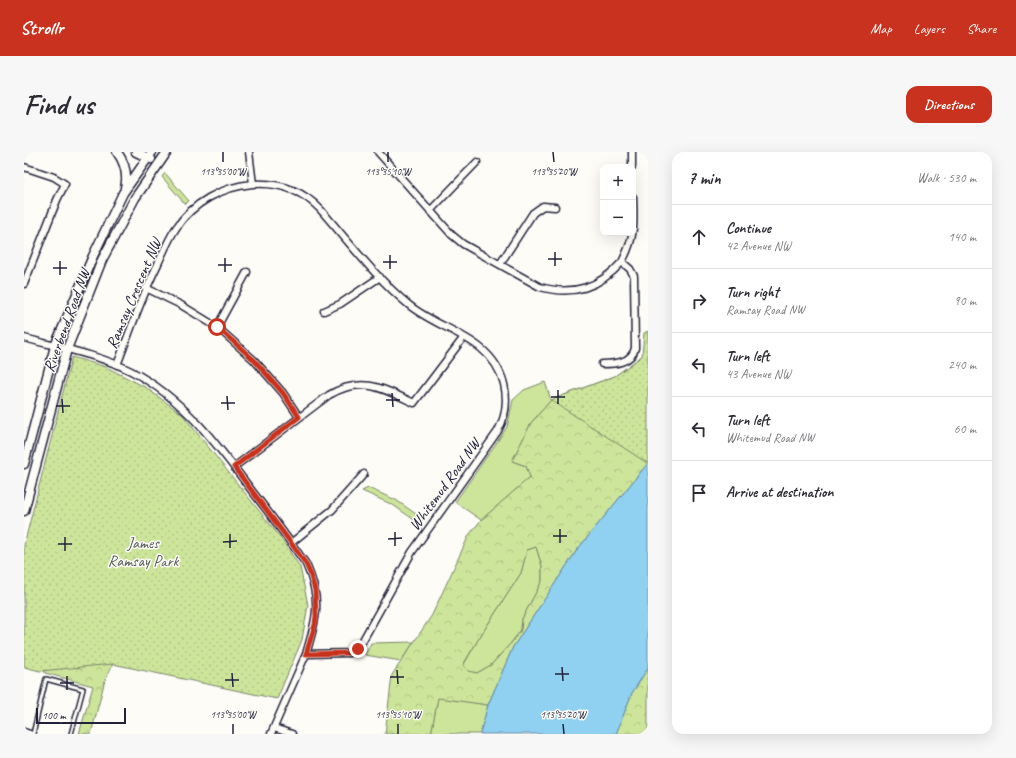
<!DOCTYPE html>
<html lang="en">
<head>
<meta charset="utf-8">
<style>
	:root { --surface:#fff; --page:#f7f7f7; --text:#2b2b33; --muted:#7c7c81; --line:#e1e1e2; --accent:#c8321e }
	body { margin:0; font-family:Caveat,sans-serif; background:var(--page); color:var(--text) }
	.controls { position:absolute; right:12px; top:12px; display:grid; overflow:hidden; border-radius:8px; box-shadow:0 4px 16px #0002 }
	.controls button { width:36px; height:36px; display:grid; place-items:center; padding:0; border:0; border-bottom:1px solid var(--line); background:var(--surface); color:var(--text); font:20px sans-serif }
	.scale { position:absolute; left:12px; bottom:10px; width:90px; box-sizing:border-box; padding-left:4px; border:2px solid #22223b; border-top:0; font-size:11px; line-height:14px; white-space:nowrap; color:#22223b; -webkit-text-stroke:3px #fdfcf7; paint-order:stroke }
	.stop { position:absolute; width:12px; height:12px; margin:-9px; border:3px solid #c8321e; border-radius:50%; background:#fff }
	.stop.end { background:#c8321e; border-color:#fff; box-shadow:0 1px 4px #0008 }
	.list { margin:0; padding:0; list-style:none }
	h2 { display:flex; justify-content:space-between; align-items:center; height:52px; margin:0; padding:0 16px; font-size:17px }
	h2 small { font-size:13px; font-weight:400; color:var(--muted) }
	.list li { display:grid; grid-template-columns:26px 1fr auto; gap:12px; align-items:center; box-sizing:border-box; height:64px; padding:0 16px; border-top:1px solid var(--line) }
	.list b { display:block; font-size:15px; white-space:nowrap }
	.list p { margin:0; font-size:13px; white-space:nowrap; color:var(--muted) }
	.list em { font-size:13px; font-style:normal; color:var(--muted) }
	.icon { flex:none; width:22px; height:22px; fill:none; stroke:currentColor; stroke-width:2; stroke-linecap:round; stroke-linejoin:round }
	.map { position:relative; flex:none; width:624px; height:582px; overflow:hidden; border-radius:12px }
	header { display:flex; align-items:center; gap:24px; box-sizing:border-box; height:56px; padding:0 20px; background:var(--accent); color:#fff }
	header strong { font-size:19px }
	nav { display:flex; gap:22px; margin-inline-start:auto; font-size:14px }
	.intro { display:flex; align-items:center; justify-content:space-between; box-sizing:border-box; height:96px; padding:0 24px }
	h1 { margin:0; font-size:28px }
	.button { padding:10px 18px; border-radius:12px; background:var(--accent); color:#fff; font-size:14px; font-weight:700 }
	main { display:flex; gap:24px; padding:0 24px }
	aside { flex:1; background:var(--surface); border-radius:12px; box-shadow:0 4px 16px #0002 }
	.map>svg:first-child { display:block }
	.grass { fill:#cde59a; stroke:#78846a }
	.forest { fill:url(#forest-crowns); stroke:#78846a; fill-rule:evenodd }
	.park { fill:url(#park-dots); stroke:#78846a }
	.water { fill:#90d0f1; stroke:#648aa8 }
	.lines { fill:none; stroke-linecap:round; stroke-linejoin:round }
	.lane-casing { stroke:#22223b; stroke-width:6 }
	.street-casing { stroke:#22223b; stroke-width:9 }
	.secondary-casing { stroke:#22223b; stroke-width:11 }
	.lane { stroke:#fdfcf7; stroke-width:3 }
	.street { stroke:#fdfcf7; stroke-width:6 }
	.secondary { stroke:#fdfcf7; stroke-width:8 }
	.route { stroke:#c8321e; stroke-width:5 }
	.ticks { fill:none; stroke:#22223b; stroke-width:1.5 }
	.labels { text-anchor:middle; stroke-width:3; stroke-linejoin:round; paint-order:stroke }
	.street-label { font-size:16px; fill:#22223b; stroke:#fdfcf7 }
	.park-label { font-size:16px; fill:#555c58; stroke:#fdfcf7 }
	.ticks-label { font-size:10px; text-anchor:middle; fill:#22223b; stroke:#fdfcf7; stroke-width:3; stroke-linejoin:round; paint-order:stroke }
</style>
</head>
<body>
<header>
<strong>Strollr</strong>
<nav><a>Map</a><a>Layers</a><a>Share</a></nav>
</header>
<div class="intro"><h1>Find us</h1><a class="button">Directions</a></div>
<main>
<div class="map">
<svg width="624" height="582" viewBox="0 0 624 582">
	<defs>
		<pattern id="forest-crowns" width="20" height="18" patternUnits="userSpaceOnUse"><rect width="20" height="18" fill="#cde59a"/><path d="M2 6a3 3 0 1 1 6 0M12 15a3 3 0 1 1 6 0" fill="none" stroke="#b0c486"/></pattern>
		<pattern id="park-dots" width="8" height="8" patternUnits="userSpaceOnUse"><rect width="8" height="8" fill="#cde59a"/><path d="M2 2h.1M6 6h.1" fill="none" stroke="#b0c486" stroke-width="1.8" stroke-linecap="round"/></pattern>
	</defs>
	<rect width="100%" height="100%" fill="#fdfcf7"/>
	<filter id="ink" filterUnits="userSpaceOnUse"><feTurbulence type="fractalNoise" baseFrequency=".025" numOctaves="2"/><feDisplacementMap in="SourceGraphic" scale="8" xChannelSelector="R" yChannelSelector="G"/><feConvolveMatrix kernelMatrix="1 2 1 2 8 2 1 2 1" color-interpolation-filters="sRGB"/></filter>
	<g filter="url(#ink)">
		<path class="grass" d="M 141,21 L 165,49 L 161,52 L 138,25 Z
			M 521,230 L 527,248 L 507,271 L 488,309 L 502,314 L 507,325 L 457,368 L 431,350 L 473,290 L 483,275 L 489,248 L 500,238 Z
			M 344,336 L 372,348 L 399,367 L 396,372 L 369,353 L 338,339 Z
			M 512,395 L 518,414 L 518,429 L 498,467 L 497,478 L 487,491 L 467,513 L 453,521 L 444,519 L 439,514 L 455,486 L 497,421 L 503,398 Z
			M 390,490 L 377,509 L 341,503 L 347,491 Z
			M 414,545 L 464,553 L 456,582 L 407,582 Z"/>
		<path class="forest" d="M 618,204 L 624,311 L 553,398 L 489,495 L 464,553 L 414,546 L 407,582 L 361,582 L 368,523 L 408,463 L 445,383 L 457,368 L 506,325 L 502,314 L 488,309 L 507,271 L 527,248 L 591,224 ZM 512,395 L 518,414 L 518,429 L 498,467 L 497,478 L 487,491 L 467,513 L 453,521 L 444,519 L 439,513 L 455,486 L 497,421 L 503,398 Z
			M 17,505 L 89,512 L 81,528 L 67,582 L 55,582 L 69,534 L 21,521 Z
			M 624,516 L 624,582 L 592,582 L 608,541 Z"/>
		<path class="park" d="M 624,179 L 624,311 L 623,311 L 527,248 L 591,224 L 618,204 L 620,181 Z
			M 48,205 L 82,215 L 121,235 L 158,262 L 256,385 L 276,415 L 284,453 L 278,488 L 253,547 L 89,512 L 16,519 L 0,515 L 0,393 Z"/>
		<path class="water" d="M 624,311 L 624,516 L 608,541 L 592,582 L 456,582 L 464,553 L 489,495 L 553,398 Z"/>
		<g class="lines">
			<g class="lane-casing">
				<path id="lane" d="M 9,582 L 22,527 L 59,537 L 47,582"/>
			</g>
			<g class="street-casing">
				<path id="street" d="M 225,0 L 229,32
					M 354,0 L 428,83 L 439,92 L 516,135 C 549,144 575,136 598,110
					M 608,0 L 608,15
					M 0,15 L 30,25 L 41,32 L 33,48 L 0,132
					M 406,59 L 453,10
					M 476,112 L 509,61 L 519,54 L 531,55
					M 122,136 L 157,153 L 193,175 L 230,208 L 259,241 L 275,265
					M 300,159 L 316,152 L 356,125
					M 193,175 L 223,120
					M 0,186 C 34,195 75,203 107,219 C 159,246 194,293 228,339 C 247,363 265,388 282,412 C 298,448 293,466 282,502
					M 578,212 C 590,212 608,211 611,196 L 610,124 L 606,117 L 598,110 C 611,85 610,73 609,45
					M 93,213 C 106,180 117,146 133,114 C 139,101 144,88 152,76 C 169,51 197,35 228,32 C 255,30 278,38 296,57 C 325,90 352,126 385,153 C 418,180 468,185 480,232 C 484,249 482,264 474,279 L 388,400 L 334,497 L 326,501 L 282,502 L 247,582
					M 210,315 L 305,243 C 338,224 358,236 390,251 L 440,185
					M 267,391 L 308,358 L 340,322
					M 250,576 L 268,582
					M 0,580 L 6,582"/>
			</g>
			<g class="secondary-casing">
				<path id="secondary" d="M 93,0 C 101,11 104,23 101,36
					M 112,0 L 127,7
					M 0,312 L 31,194 L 69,104 L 99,41 L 128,0
					M 0,359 L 43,197 L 78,108 L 111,46 L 143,0"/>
			</g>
			<use href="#lane" class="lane"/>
			<use href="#street" class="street"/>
			<use href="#secondary" class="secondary"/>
		</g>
	</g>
	<g class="lines" filter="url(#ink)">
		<path class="route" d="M 193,175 L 230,208 L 259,241 L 275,265 L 210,315 L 267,391 L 282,412 L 286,421 L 291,438 L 292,464 L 291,473 L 282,502 L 326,501 L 334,497"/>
	</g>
	<path class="ticks" d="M 199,0 L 199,10M 364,0 L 364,10M 529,0 L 530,10M 531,100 L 531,114M 366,103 L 366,117M 201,106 L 201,120M 524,107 L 538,107M 36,109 L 36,123M 359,110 L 373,110M 194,113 L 208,113M 29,116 L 43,116M 534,238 L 534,252M 368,241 L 369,255M 203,244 L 204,258M 527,245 L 541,245M 38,247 L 39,261M 362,248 L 376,248M 197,251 L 211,251M 32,254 L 46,254M 536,377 L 536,391M 371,380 L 371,394M 206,382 L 206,396M 529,384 L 543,384M 41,385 L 41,399M 364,387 L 378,386M 199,390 L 213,389M 34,392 L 48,392M 538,515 L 539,529M 373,518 L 374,532M 208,521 L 209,535M 531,522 L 545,522M 43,524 L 43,538M 366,525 L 380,525M 201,528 L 215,528M 36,531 L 50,531M 209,572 L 209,582M 374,572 L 374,582M 539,572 L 540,582"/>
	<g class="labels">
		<g class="street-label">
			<text transform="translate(109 141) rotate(-67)" y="6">Ramsay Crescent NW</text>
			<text transform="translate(42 168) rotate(-70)" y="6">Riverbend Road NW</text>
			<text transform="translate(420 332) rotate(-54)" y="6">Whitemud Road NW</text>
		</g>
		<g class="park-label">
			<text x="119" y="396">James<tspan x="119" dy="18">Ramsay Park</tspan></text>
		</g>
	</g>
	<g class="ticks-label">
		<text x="199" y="23">113°35'00"W</text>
		<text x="364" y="23">113°35'10"W</text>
		<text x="530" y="23">113°35'20"W</text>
		<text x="209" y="566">113°35'00"W</text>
		<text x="374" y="566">113°35'10"W</text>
		<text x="539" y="566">113°35'20"W</text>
	</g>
</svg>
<div class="controls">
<button>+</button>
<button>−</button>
</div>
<div class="scale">100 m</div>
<div class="stop" style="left:193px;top:175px"></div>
<div class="stop end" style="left:334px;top:497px"></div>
</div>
<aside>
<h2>7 min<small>Walk · 530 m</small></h2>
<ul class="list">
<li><svg class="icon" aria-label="ahead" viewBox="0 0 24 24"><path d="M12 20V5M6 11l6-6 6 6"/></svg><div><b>Continue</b><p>42 Avenue NW</p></div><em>140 m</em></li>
<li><svg class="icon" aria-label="right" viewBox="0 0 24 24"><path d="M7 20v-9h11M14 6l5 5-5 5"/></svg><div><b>Turn right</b><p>Ramsay Road NW</p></div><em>90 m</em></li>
<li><svg class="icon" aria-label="left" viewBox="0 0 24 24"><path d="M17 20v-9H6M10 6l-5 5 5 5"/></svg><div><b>Turn left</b><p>43 Avenue NW</p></div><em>240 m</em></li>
<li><svg class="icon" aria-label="left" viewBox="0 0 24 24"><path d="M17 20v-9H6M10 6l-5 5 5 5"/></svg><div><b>Turn left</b><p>Whitemud Road NW</p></div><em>60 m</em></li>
<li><svg class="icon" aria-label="arrive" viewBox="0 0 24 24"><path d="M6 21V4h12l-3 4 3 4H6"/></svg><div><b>Arrive at destination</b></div></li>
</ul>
</aside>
</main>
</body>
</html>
